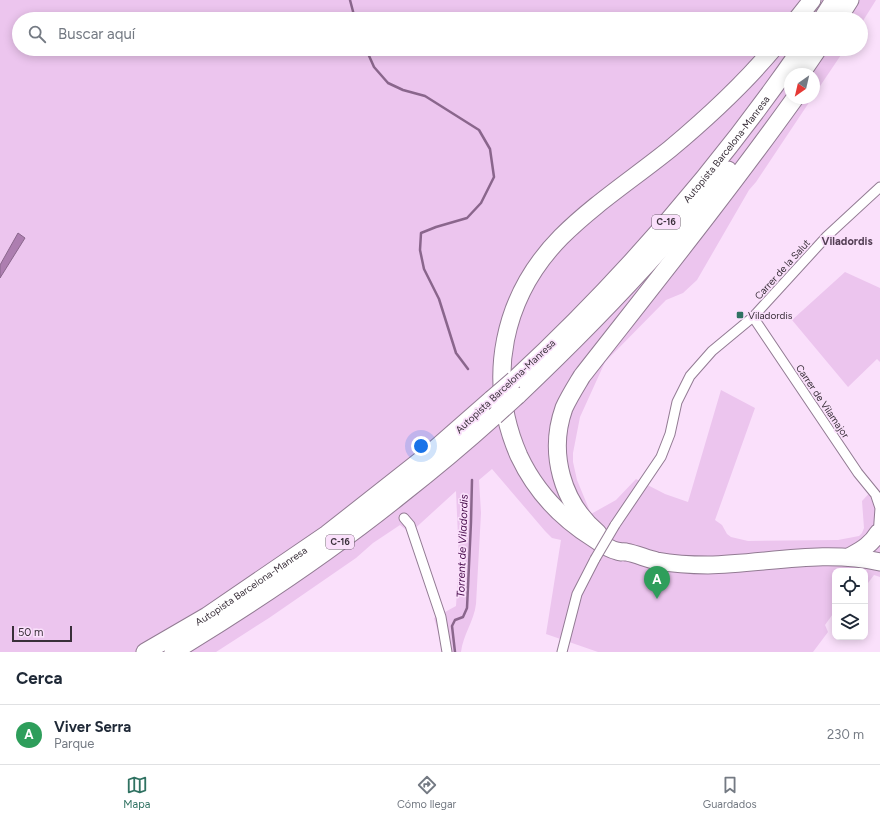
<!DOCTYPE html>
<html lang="es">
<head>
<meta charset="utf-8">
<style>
	:root { --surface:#fff; --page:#f6f6f7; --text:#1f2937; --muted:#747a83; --line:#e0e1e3; --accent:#307262 }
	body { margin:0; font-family:Figtree,sans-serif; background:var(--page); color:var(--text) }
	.controls { position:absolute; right:12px; bottom:12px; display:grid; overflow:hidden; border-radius:8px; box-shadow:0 2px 10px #0003 }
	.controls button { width:36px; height:36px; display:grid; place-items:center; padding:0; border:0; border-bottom:1px solid var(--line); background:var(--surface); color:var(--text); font:20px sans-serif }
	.compass { position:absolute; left:784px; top:68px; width:36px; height:36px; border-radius:50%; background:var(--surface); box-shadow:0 2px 10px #0003; rotate:214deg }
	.scale { position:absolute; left:12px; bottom:10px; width:60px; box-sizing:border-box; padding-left:4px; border:2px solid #392f39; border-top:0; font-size:11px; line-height:14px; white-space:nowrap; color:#392f39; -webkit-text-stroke:3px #fae0fb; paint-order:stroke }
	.you { position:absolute; left:421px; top:446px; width:14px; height:14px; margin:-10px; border:3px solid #fff; border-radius:50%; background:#1a73e8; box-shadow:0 0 0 6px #1a73e833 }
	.badge { display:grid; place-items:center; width:26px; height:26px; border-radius:50%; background:var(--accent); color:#fff; font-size:13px; font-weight:700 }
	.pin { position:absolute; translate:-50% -33px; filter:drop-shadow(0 1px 2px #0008) }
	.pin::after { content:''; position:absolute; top:21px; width:14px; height:12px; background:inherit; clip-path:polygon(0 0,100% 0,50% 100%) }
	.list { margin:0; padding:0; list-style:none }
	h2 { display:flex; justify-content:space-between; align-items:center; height:52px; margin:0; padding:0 16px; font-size:17px }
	h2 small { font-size:13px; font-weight:400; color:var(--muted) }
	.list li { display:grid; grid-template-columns:26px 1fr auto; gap:12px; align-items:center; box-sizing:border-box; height:60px; padding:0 16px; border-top:1px solid var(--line) }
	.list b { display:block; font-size:15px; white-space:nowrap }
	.list p { margin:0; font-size:13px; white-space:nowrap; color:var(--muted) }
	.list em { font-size:13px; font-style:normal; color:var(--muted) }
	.icon { flex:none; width:22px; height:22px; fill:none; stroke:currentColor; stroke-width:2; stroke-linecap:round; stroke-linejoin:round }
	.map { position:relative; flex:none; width:880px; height:652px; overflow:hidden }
	.search { position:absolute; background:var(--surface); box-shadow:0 2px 10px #0003; left:12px; right:12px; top:12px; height:44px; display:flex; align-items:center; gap:10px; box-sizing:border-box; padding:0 14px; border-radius:22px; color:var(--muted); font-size:15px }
	.sheet { height:112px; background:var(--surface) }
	nav { display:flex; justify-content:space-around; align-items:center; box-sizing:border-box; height:56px; border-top:1px solid var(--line); background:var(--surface); font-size:11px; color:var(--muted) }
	nav a { display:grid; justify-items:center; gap:2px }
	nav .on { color:var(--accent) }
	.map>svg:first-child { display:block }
	.green { fill:#ecc5ee }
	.water { fill:#ad7eb0; stroke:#8a668c }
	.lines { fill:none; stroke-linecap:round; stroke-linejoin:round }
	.stream { stroke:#8a668c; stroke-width:2.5 }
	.minor-casing { stroke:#927b93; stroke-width:11 }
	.motorway-casing { stroke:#927b93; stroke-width:19 }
	.minor { stroke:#fff; stroke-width:9 }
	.motorway { stroke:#fff; stroke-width:17 }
	.minor-bridge-casing { stroke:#927b93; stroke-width:11; stroke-linecap:butt }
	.motorway-bridge-casing { stroke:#927b93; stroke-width:19; stroke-linecap:butt }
	.minor-bridge { stroke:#fff; stroke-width:9 }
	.motorway-bridge { stroke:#fff; stroke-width:17 }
	.poi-dot { fill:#307262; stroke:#fae0fb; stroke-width:1.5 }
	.labels { text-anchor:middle; stroke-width:3.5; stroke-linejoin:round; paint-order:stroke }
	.shield { fill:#fae0fb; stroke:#736473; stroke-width:1 }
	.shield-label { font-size:9px; font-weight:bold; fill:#392f39 }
	.street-label { font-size:10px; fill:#392f39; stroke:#fae0fb }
	.poi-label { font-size:10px; fill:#392f39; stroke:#fae0fb; text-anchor:start }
	.neighbourhood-label { font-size:11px; font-weight:bold; fill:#543f55; stroke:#fae0fb }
	.water-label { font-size:11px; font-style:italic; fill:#46094a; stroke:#fae0fb }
</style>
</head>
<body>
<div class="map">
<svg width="880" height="652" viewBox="0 0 880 652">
	<rect width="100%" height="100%" fill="#fae0fb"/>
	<path class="green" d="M 0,0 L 876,0 L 861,24 L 861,19 L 19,19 L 19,49 L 845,49 L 814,95 L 814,74 L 790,74 L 790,98 L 812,98 L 756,182 L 749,190 L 697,280 L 683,293 L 666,300 L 605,362 L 580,417 L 573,453 L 573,462 L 577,480 L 591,514 L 616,500 L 636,479 L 665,494 L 688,502 L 721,390 L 755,408 L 715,520 L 722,525 L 727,534 L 731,537 L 748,541 L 838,540 L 859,536 L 862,533 L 864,528 L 862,501 L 875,487 L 880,493 L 880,577 L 874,575 L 865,587 L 865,571 L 835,571 L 835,611 L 825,625 L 828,632 L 813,652 L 598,652 L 546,634 L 561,540 L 552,538 L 545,531 L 492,469 L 479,480 L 481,513 L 476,604 C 474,621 463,635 461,652 L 444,652 L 434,618 L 456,606 L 459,560 L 456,491 L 410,533 L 400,525 L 373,543 L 356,558 L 269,618 L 216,652 L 0,652 L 0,278 L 11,260 L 18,234 L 0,265 Z
		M 845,272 L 880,288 L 880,362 L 877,359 L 848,387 L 792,320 Z"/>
	<path class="water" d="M 18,233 L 25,238 L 0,278 L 0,265 Z"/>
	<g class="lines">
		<path class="stream" d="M 350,0 L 355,19
			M 366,49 L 374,67 L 388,83 L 403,90 L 425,96 L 479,130 L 490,149 L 494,177 L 481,203 L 467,218 L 436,227 L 421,233 L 420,250 L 424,269 L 439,299 L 456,353 L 468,369
			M 455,652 L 452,626 L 455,620 L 463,617 L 467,608 L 471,522 L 472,480"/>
		<g class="minor-casing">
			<path id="minor" d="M 753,317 L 858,473 L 880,500
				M 876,496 L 880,508 L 878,536
				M 404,518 L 410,525 L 441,617 L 447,652
				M 615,525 L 661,457 L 670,434 L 677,402 L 690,376 L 712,351 L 753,317 L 763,306 L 827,236 L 880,187
				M 562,652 L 577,594 L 595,559"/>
		</g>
		<g class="motorway-casing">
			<g id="motorway">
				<path d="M 797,19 L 812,0"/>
				<path d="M 822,19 L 834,0"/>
				<path d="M 838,19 L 850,0"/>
				<path d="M 773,49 C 742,86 707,118 670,149 C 634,178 594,204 561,237 C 503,296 485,379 519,456 C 535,490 561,518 593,538 C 600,543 608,549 617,551 C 625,553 618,551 626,552 C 637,554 647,559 657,561 C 674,564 692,565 708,565 C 765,564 823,549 880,562"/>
				<path d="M 801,74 L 818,49"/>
				<path id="s1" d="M 514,380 C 621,281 718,169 801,49"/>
				<path d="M 517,396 C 592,325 663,251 728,170"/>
				<path d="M 598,533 C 562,503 548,453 564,408 C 569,397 576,386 582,376 C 654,284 727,193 795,98"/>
				<path d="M 849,557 C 861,550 871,545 878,533"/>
				<path id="s2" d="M 145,652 L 207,616 L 327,534 L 435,449 L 492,399"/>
				<path d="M 173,652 C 252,604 330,552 402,494 C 434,469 465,443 495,416"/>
			</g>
		</g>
		<use href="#minor" class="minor"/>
		<use href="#motorway" class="motorway"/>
		<g class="minor-bridge-casing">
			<path id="minor-bridge" d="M 595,559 L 615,525"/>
		</g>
		<g class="motorway-bridge-casing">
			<path id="motorway-bridge" d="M 492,399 L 514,380
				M 495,416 L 517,396"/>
		</g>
		<use href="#minor-bridge" class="minor-bridge"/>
		<use href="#motorway-bridge" class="motorway-bridge"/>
	</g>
	<rect class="poi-dot" x="736" y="311" width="8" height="8" rx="2"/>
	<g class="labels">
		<g class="shield">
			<rect x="652" y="215" width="28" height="14" rx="3"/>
			<rect x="326" y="535" width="28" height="14" rx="3"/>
		</g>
		<g class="shield-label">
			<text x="666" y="225">C-16</text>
			<text x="340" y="545">C-16</text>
		</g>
		<g class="street-label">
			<text dy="4" stroke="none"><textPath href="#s1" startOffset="314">Autopista Barcelona-Manresa</textPath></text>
			<text transform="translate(782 269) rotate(-48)" y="4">Carrer de la Salut</text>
			<text transform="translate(505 386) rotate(-43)" y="4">Autopista Barcelona-Manresa</text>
			<text transform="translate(823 401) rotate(56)" y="4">Carrer de Vilamajor</text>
			<text dy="4" stroke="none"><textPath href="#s2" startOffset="125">Autopista Barcelona-Manresa</textPath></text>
		</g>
		<g class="poi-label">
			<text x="748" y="319">Viladordis</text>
		</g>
		<g class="neighbourhood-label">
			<text x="847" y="245">Viladordis</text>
		</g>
		<g class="water-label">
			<text transform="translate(462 546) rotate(-88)" y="4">Torrent de Viladordis</text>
		</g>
	</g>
</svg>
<div class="controls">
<button><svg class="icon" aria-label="locate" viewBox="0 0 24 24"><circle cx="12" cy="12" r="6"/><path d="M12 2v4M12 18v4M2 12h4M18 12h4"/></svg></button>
<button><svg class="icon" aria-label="layers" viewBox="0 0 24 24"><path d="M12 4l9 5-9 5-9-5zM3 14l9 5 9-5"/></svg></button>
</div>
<svg class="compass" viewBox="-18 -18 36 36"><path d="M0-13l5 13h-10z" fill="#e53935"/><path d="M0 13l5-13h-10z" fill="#747a83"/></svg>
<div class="scale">50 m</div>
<div class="you"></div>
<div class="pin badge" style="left:657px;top:599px;background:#2e9e5b">A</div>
<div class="search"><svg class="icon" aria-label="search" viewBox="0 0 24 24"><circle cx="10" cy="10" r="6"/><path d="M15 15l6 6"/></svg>Buscar aquí</div>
</div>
<section class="sheet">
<h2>Cerca<small></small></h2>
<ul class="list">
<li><span class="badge" style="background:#2e9e5b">A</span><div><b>Viver Serra</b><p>Parque</p></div><em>230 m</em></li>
</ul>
</section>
<nav>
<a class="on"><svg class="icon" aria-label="map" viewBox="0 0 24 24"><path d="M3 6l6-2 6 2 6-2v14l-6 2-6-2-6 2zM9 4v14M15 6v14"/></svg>Mapa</a>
<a><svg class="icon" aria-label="directions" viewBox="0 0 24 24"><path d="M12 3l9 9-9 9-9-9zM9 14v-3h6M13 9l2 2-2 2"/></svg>Cómo llegar</a>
<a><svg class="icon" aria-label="saved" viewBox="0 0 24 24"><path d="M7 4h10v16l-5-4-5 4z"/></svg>Guardados</a>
</nav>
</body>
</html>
